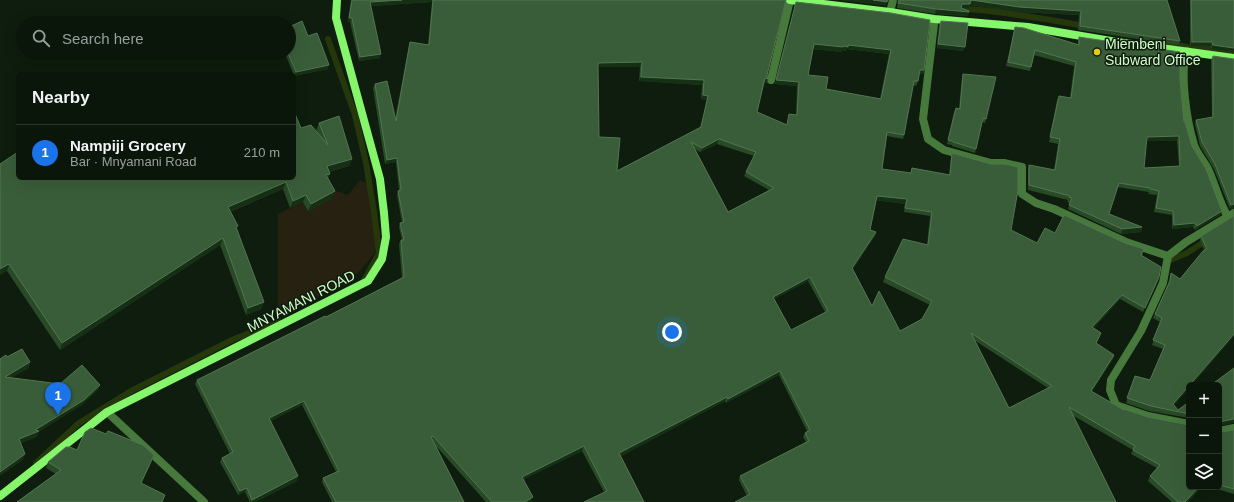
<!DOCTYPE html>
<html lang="en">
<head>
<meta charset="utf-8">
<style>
	:root { --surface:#0a160a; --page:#131f13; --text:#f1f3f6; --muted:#999f9c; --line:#2a352b; --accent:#1a73e8 }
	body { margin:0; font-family:Arial,sans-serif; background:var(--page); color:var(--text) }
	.controls { position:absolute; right:12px; bottom:12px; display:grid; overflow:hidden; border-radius:6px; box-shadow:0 4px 16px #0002 }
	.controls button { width:36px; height:36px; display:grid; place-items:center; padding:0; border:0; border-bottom:1px solid var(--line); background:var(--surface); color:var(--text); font:20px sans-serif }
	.you { position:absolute; left:672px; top:332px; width:14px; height:14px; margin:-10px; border:3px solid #fff; border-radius:50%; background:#1a73e8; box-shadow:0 0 0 6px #1a73e833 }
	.badge { display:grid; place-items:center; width:26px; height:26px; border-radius:50%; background:var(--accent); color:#fff; font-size:13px; font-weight:700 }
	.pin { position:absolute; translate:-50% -33px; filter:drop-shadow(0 1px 2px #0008) }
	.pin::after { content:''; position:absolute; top:21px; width:14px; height:12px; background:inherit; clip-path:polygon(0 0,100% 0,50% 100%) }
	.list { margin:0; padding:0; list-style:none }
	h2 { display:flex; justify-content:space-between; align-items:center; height:52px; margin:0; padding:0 16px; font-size:17px }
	h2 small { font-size:13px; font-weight:400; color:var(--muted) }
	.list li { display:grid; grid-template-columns:26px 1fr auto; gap:12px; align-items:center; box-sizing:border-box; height:56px; padding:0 16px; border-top:1px solid var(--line) }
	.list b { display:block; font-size:15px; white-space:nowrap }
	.list p { margin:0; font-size:13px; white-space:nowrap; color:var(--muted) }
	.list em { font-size:13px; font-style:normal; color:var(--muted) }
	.icon { flex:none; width:22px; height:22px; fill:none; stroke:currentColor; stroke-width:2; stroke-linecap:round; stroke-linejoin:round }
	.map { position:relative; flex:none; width:1234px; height:502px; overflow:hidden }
	.search { position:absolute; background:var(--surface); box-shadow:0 4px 16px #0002; left:16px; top:16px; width:280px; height:44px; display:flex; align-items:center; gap:10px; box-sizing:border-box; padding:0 14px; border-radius:22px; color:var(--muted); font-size:15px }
	.panel { position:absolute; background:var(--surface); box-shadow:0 4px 16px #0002; left:16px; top:72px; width:280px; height:108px; border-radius:6px }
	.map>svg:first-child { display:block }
	.green { fill:#272111 }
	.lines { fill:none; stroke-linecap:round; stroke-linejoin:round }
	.stream { stroke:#25380c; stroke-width:6 }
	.street { stroke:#46793b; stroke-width:8 }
	.secondary { stroke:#85f56b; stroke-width:8 }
	.wall { fill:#284a27; fill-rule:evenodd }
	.shaded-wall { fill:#163015 }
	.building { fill:#3a5d39; stroke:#527650; fill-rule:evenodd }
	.poi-dot { fill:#e5cd10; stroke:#0e1d0d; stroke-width:1.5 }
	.labels { text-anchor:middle; stroke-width:3; stroke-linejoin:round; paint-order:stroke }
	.poi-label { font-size:14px; fill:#d2fccd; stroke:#0e1d0d; text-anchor:start }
	.street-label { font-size:14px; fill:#d2fccd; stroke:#0e1d0d }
</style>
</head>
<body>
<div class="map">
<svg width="1234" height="502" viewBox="0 0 1234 502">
	<rect width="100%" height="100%" fill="#0e1d0d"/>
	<path class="green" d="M 360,180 L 372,186 L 381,236 L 376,251 L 359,272 L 320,296 L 278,311 L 278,214 L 331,189 L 348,195 Z"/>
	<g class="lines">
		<path class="stream" d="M 956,9 C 977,8 997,12 1018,15 C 1040,18 1063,22 1085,26
			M 328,39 L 355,115 L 366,163 L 374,212 L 379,253 L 362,284
			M 1163,42 L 1195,49 L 1207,48 L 1234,54
			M 1170,260 L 1187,253 L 1207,240
			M 36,463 L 79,423 L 131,391 L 234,339 L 279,322"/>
		<path class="street" d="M 890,12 L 893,0
			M 934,19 L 934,24 L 923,119 L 928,139 L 944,150 L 991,163 L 1004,163 L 1022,167 L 1022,194 L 1036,203 L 1054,209 L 1126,242 L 1168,256
			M 1187,51 C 1179,73 1187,122 1194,145 C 1197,154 1205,162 1209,171 C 1216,187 1219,202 1228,217
			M 771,80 L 790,0
			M 1168,256 L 1163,283 L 1141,331 L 1111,380 L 1110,390 L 1116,405 L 1148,416 L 1189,424
			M 1168,256 L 1186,242 L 1234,213
			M 107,412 L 204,502
			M 1219,431 L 1234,428"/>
		<path class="secondary" d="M 790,0 L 890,12 L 934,19 L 1028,27 L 1117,42 L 1234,58
			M 0,496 L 107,412 L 368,281 L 382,259 L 386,237 L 384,213 L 380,179 L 336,18 L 337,0"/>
	</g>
	<path class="wall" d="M 351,0 L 786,0 L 767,75 L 767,83 L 764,83 L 757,112 L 787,125 L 789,114 L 796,115 L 797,86 L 775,84 L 796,2 L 891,13 L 924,70 L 923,74 L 919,74 L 918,81 L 916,86 L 913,85 L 904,135 L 903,139 L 887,136 L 882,169 L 911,173 L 912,168 L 949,175 L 951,158 L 952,153 L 1011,230 L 1037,243 L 1055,233 L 1143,253 L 1142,255 L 1158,281 L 1143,312 L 1120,299 L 1094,328 L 1101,333 L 1096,343 L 1114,355 L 1113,359 L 1092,391 L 1189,487 L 1201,487 L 1188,502 L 1172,502 L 1148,481 L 1150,476 L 1157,468 L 1131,454 L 1133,450 L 1072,415 L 747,496 L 739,480 L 740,476 L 806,442 L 803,437 L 805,433 L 807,431 L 779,375 L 726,403 L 725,401 L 621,456 L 644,502 L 604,492 L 582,451 L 524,479 L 531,501 L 530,502 L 486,502 L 436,446 L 464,502 L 332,502 L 322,482 L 323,478 L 336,472 L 302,405 L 271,421 L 297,481 L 255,502 L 250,502 L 245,492 L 238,495 L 220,462 L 222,458 L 230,454 L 195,384 L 197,380 L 326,317 L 402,278 L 399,244 L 401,240 L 402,240 L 399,227 L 400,223 L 402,223 L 397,195 L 398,191 L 399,190 L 396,162 L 385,164 L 373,88 L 375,84 L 395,119 L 409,46 L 410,42 L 428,45 L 432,2 L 371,6 L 380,58 L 359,61 L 350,22 L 348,22 ZM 813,49 L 842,52 L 842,50 L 846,51 L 847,49 L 889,54 L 880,99 L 826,89 L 808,75 ZM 598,67 L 640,67 L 639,81 L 702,85 L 701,99 L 707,100 L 700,128 L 617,171 L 599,137 ZM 717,144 L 754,156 L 744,176 L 769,190 L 728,212 L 695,149 L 700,152 ZM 876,200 L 905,204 L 904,212 L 930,216 L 927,245 L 885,277 L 883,282 L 930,305 L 922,319 L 900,331 L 872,306 L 853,269 L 875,236 L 876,232 L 870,230 ZM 808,281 L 825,312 L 791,330 L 774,299 ZM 974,340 L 1048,388 L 1009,408 Z
		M 898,0 L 1167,0 L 1180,41 L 1178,45 L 1078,30 L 1079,15 L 1018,12 L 970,5 L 969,9 L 961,8 L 968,16 L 935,14 L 897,8 Z
		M 1190,0 L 1234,0 L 1234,52 L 1211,49 L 1211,46 L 1190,46 Z
		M 941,21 L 963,51 L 937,48 L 939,25 Z
		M 1015,27 L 1078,45 L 1078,41 L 1079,37 L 1180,80 L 1184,122 L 1192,146 L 1222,211 L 1220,215 L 1195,230 L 1193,227 L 1172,229 L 1172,215 L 1154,212 L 1157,195 L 1148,194 L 1149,192 L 1117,187 L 1109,214 L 1142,227 L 1141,232 L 1121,234 L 1068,209 L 1070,203 L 1067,202 L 1068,200 L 1028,190 L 1028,170 L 1029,165 L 1054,170 L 1058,144 L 1049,142 L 1057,100 L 1059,96 L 1070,98 L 1074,66 L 1034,55 L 1030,71 L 1006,66 L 1014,31 ZM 1146,141 L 1177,141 L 1179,166 L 1144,168 Z
		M 308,36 L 328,69 L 294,76 L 285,53 L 289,53 Z
		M 1213,56 L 1234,59 L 1234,208 L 1230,209 L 1214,169 L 1200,146 L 1195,124 L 1196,120 L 1212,117 L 1211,60 Z
		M 963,74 L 986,119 L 985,123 L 982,122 L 975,153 L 952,146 L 952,145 L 947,144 L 954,112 L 956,108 L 959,108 L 962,78 Z
		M 319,123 L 352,159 L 349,166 L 329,172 L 328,179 L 332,198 L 308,211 L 303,202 L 290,208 L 283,189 L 230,212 L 264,302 L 261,309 L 246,315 L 220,245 L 60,350 L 7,271 L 0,164 L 294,178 L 301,128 L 318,134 L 316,130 Z
		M 1234,216 L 1189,385 L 1189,388 L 1174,405 L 1178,410 L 1189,402 L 1189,418 L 1149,411 L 1126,403 L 1135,376 L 1150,380 L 1163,349 L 1152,345 L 1160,322 L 1153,318 L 1168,284 L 1171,273 L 1180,279 L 1204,250 L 1200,240 L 1201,236 Z
		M 1234,430 L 1234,494 L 1210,487 L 1219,487 L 1219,431 L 1221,432 Z
		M 77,450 L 154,455 L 141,483 L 165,495 L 162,502 L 17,502 L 56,474 L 46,468 L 48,462 Z"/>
	<path class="shaded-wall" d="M 402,0 L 432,0 L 432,2 L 368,6 L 370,2 Z
		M 836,0 L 873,0 L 887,2 L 886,6 Z
		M 971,0 L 1081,11 L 1079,15 L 1018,12 L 970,5 L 969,9 L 960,8 L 962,4 Z
		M 936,9 L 969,12 L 968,16 L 935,14 Z
		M 349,18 L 352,18 L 350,22 L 348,22 Z
		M 1192,42 L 1212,42 L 1211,46 L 1190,46 Z
		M 814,44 L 843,46 L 848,45 L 891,50 L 889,54 L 847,49 L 846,51 L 842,50 L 842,52 L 813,49 Z
		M 938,44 L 965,47 L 963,51 L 937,48 Z
		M 1213,45 L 1234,48 L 1234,52 L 1211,49 Z
		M 381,54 L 380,58 L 359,61 L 360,57 Z
		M 642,62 L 640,67 L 597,67 L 598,63 Z
		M 329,65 L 328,69 L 294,76 L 296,72 Z
		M 920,70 L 924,70 L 923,74 L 918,74 Z
		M 641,77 L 704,80 L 702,85 L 639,81 Z
		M 765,78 L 768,79 L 767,83 L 764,83 Z
		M 776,80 L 799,82 L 797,86 L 775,84 Z
		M 703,95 L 708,96 L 707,100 L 701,99 Z
		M 1179,136 L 1177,141 L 1145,141 L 1147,137 Z
		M 719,139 L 717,144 L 700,152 L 702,148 Z
		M 397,158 L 396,162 L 385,164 L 387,160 Z
		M 352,159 L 349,166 L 325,173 L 327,166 Z
		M 330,174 L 327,181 L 326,175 Z
		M 286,182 L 283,189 L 225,214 L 228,207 Z
		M 335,191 L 332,198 L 308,211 L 311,204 Z
		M 306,195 L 303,202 L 290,208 L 293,201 Z
		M 877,196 L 907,199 L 905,204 L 875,200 Z
		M 1234,204 L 1234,208 L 1230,209 L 1231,205 Z
		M 1222,211 L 1220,215 L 1195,230 L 1197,226 Z
		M 1195,223 L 1193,227 L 1172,229 L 1174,225 Z
		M 1142,227 L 1141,232 L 1121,234 L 1122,229 Z
		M 876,232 L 875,236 L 851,273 L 852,268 Z
		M 223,238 L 220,245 L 60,350 L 62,343 Z
		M 9,264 L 7,271 L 0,275 L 0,269 Z
		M 810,277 L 808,281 L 771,301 L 773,297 Z
		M 1159,277 L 1158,281 L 1143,312 L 1145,308 Z
		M 1122,295 L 1120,299 L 1091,331 L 1092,327 Z
		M 264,302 L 261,309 L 246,315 L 248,308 Z
		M 1234,334 L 1234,336 L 1192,385 L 1189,385 Z
		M 1114,355 L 1113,359 L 1090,395 L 1091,391 Z
		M 30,362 L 29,368 L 3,383 L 5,377 Z
		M 780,371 L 779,375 L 726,403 L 728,399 Z
		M 100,385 L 98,390 L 82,405 L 39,432 L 37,437 L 17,445 L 19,439 L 35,430 Z
		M 1189,385 L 1189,388 L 1172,408 L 1173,404 Z
		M 727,397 L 725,401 L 618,458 L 619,453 Z
		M 304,401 L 302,405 L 268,423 L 269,418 Z
		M 1234,419 L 1234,423 L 1219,426 L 1219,422 Z
		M 584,446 L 582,451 L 521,481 L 522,477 Z
		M 25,454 L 23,460 L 0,476 L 0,472 Z
		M 154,455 L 152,461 L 139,488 L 141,483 Z
		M 298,476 L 297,481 L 255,502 L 252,502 L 252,500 Z
		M 1199,487 L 1201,487 L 1188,502 L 1185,502 Z
		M 247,488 L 245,492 L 238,495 L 240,491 Z
		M 533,497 L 531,501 L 530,502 L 525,502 Z"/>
	<path class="building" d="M 352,0 L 402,0 L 370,2 L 381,54 L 360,57 L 352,18 L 349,18 Z
		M 433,0 L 786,0 L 767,75 L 768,79 L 765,78 L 757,112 L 787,125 L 789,114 L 797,115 L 799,82 L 776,80 L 796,2 L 891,13 L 930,20 L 924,70 L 920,70 L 918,81 L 914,81 L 904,135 L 887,132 L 882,169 L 911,173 L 912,168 L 950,175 L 952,153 L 991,164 L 1005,164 L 1018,167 L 1018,190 L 1011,230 L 1037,243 L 1045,228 L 1055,233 L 1064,215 L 1125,243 L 1144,249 L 1141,255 L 1161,267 L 1159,277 L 1145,308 L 1122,295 L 1092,327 L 1101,333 L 1096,343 L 1114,355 L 1091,391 L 1124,410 L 1124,409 L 1148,417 L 1189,425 L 1189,487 L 1199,487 L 1185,502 L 1178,502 L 1150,476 L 1160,465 L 1133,450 L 1135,446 L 1069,407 L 1116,502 L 735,502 L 750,494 L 740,476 L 809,441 L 805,433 L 810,430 L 780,371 L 728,399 L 727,397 L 619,453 L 644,502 L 584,502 L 607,491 L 584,446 L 522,477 L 533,497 L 525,502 L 492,502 L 433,436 L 431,437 L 464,502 L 336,502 L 323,478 L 339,471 L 304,401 L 269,418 L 298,476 L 252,500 L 247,488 L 240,491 L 222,458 L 233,452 L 197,380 L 325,316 L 326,317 L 404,277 L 401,240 L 404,240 L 400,223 L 404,222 L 398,191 L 401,190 L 397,158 L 387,160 L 375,84 L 387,81 L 396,121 L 410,42 L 429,45 ZM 814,44 L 843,47 L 843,46 L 848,47 L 848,45 L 891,50 L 881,99 L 826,89 L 828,77 L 808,75 ZM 642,62 L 641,77 L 704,80 L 703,95 L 708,96 L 701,127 L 617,171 L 620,138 L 599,137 L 598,63 ZM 719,139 L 756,152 L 746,172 L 774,188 L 728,212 L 691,142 L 702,148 ZM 877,196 L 907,199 L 905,208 L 932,212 L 928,245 L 903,239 L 885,277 L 932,301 L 922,319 L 900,331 L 879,291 L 872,306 L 852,268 L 876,232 L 870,230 ZM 810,277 L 828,311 L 791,330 L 773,297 ZM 971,333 L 1052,386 L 1009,408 Z
		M 873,0 L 888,0 L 887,2 Z
		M 899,0 L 1167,0 L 1180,41 L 1080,26 L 1081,11 L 1019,7 L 971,0 L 970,4 L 962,4 L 961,8 L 969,11 L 969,12 L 936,9 L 898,3 Z
		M 1191,0 L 1234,0 L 1234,48 L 1213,45 L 1212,42 L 1192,42 Z
		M 302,21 L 308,36 L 317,33 L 329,65 L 296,72 L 288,53 L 289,53 L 289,27 Z
		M 941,21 L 968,23 L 965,47 L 938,44 Z
		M 1015,27 L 1024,28 L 1079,45 L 1079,37 L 1180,52 L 1180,80 L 1184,122 L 1185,122 L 1192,146 L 1206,169 L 1222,211 L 1197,226 L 1195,223 L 1174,225 L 1173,211 L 1156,208 L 1159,191 L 1150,189 L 1150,188 L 1119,183 L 1109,214 L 1142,227 L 1122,229 L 1069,205 L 1072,198 L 1069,197 L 1070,196 L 1029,185 L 1029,165 L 1055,170 L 1060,139 L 1050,137 L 1059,96 L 1071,98 L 1076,62 L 1035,50 L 1031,67 L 1008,62 ZM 1179,136 L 1180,166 L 1144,168 L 1147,137 Z
		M 1213,56 L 1234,59 L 1234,204 L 1231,205 L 1215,164 L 1202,142 L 1196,120 L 1213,117 Z
		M 963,74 L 996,77 L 986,119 L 983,118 L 976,149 L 953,142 L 953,141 L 948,140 L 956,108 L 960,109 Z
		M 294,114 L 295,114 L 301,128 L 311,125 L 328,145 L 319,123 L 339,116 L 352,159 L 327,166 L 330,174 L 326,175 L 335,191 L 311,204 L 306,195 L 293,201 L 286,182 L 228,207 L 238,226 L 236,227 L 264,302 L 248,308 L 223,238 L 62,343 L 9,264 L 0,269 L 0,164 L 18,152 L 18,178 L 294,178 Z
		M 1234,216 L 1234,334 L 1173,404 L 1178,410 L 1189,402 L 1189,414 L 1151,406 L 1127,398 L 1135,376 L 1150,380 L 1165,345 L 1153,340 L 1162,318 L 1155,314 L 1170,281 L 1171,273 L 1180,279 L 1203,251 L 1207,249 L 1201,236 Z
		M 22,349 L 30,362 L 5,377 L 60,384 L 82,365 L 100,385 L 84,400 L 35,430 L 39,431 L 19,439 L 25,454 L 0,472 L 0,359 L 6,355 L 7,357 Z
		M 1234,368 L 1234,419 L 1219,422 L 1219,385 L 1211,385 Z
		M 91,428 L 106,434 L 108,431 L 143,445 L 154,455 L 141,483 L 165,495 L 162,502 L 17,502 L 61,470 L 48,462 L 66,447 L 70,447 L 77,450 L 85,432 Z
		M 1234,430 L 1234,489 L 1219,485 L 1219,431 L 1221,432 Z"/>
	<circle class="poi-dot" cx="1097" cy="52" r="4"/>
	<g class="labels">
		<g class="poi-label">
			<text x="1105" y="49">Miembeni<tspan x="1105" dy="16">Subward Office</tspan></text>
		</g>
		<g class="street-label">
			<text transform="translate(301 301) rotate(-27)" y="5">MNYAMANI ROAD</text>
		</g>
	</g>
</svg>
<div class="controls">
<button>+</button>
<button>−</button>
<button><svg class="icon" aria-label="layers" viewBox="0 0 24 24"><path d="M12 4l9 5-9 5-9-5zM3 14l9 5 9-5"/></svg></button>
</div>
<div class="you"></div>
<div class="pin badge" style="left:58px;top:415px">1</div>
<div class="search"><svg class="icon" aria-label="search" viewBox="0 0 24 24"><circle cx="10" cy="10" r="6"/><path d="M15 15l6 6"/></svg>Search here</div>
<section class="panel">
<h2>Nearby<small></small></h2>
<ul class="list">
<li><span class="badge">1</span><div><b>Nampiji Grocery</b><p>Bar · Mnyamani Road</p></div><em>210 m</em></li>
</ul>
</section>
</div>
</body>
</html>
